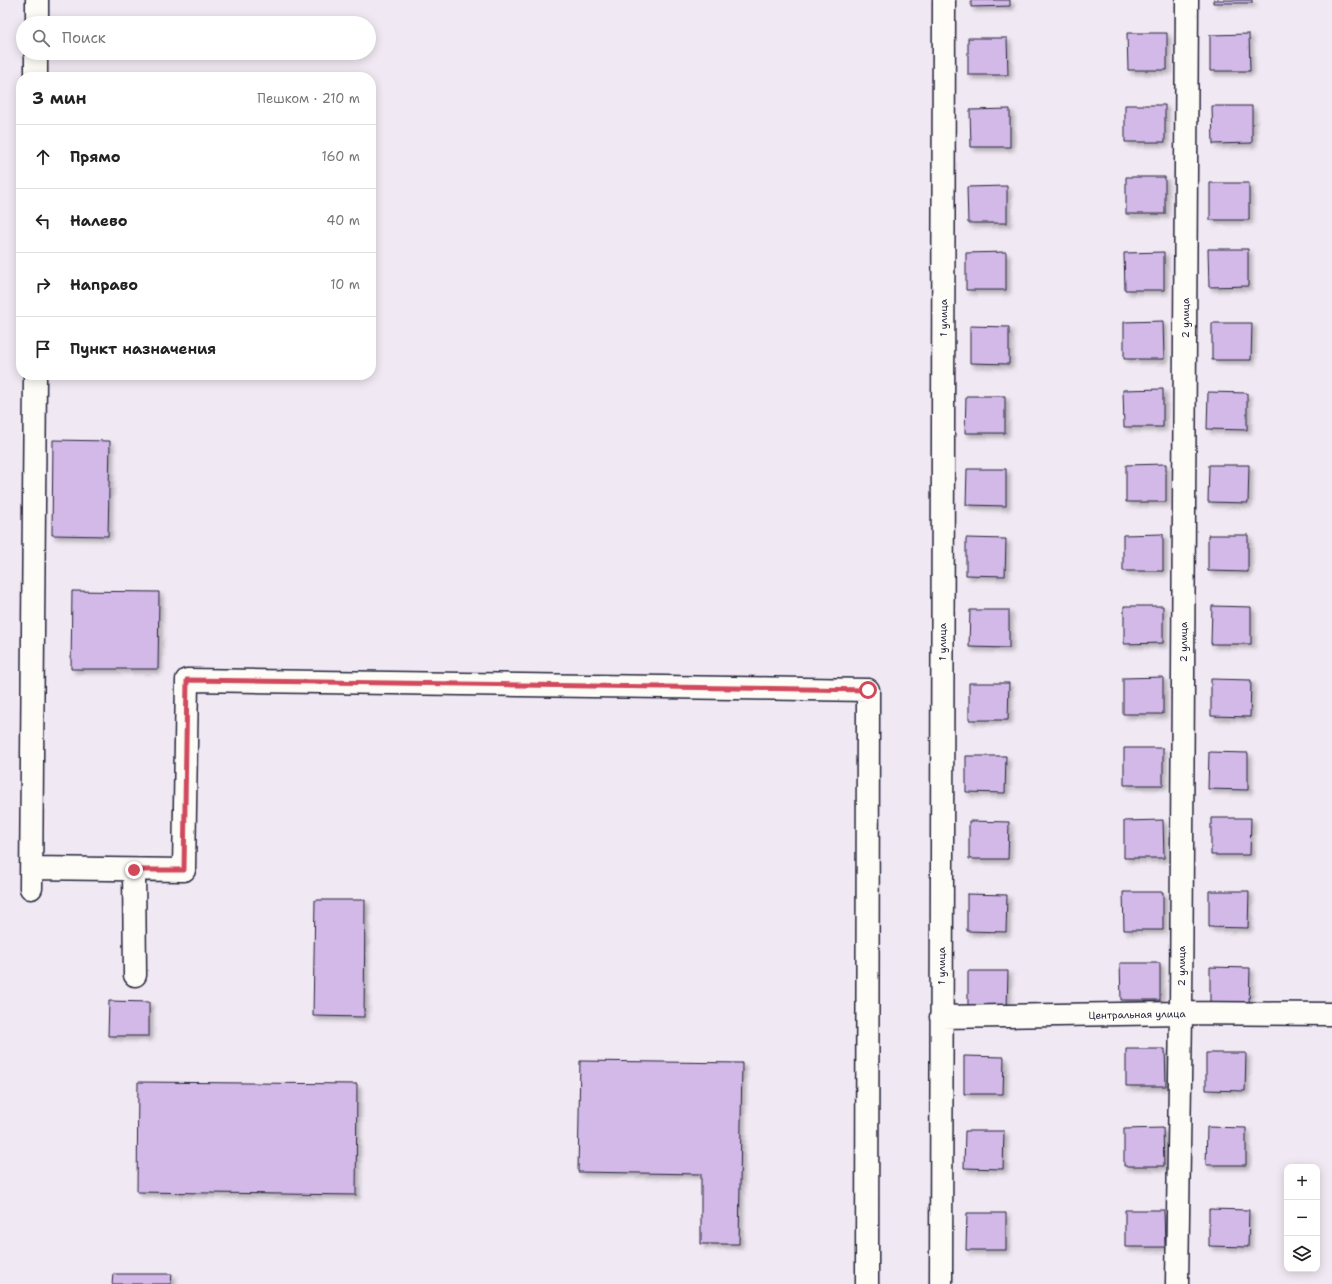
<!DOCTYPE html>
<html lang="ru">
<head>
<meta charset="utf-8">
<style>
	:root { --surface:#fff; --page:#f6f6f6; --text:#222; --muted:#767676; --line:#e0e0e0 }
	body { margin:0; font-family:"Shantell Sans",sans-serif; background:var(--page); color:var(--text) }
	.controls { position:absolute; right:12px; bottom:12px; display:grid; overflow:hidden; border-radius:8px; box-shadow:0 2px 10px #0003 }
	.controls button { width:36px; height:36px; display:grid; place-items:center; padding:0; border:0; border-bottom:1px solid var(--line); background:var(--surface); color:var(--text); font:20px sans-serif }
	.stop { position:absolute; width:12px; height:12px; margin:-9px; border:3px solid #d1495b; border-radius:50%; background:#fff }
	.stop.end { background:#d1495b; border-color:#fff; box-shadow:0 1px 4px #0008 }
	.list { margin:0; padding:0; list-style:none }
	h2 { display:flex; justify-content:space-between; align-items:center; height:52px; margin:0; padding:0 16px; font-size:17px }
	h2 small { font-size:13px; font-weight:400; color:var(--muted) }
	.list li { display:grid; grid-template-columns:26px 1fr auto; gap:12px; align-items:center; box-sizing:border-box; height:64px; padding:0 16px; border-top:1px solid var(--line) }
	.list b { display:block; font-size:15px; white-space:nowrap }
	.list em { font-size:13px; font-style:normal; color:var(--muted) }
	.icon { flex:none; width:22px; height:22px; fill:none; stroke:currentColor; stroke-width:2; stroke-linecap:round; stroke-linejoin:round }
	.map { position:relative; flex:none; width:1332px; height:1284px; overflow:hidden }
	.search { position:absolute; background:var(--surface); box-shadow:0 2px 10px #0003; left:16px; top:16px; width:360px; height:44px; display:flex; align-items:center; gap:10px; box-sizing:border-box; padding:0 14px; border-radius:22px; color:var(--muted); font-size:15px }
	.panel { position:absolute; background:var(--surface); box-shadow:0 2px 10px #0003; left:16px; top:72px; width:360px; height:308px; border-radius:16px }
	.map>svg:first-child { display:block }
	.building { fill:#d3b9e8; stroke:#22223b; filter:url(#shadow) }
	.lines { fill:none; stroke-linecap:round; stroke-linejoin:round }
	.minor-casing { stroke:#22223b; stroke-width:25 }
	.minor { stroke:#fdfcf7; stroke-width:22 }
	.route { stroke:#d1495b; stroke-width:5 }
	.labels { text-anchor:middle; stroke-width:4; stroke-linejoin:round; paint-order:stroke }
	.street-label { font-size:10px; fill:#22223b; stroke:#fdfcf7 }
</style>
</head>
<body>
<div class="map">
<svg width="1332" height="1284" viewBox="0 0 1332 1284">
	<defs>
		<filter id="shadow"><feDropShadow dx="3.5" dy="3.5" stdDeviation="2" flood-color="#0004"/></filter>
	</defs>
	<rect width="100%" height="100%" fill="#f0e8f2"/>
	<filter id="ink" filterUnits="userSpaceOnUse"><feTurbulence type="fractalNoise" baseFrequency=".025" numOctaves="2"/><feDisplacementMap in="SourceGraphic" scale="8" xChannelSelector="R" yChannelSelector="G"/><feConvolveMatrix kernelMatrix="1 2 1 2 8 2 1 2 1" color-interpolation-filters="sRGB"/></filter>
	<g filter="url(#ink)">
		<path class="building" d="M 971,0 L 1010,0 L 1010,6 L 971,7 Z
			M 1213,0 L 1252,0 L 1252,3 L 1213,3 Z
			M 1127,33 L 1167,33 L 1167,70 L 1128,70 Z
			M 1249,34 L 1250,71 L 1210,71 L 1210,35 Z
			M 968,38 L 1007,38 L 1008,75 L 968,75 Z
			M 1125,105 L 1165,105 L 1165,142 L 1125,142 Z
			M 1212,106 L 1252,106 L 1252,143 L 1213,144 Z
			M 1010,109 L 1010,147 L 971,147 L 970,110 Z
			M 1126,177 L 1165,177 L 1165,214 L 1126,214 Z
			M 1210,183 L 1249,183 L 1249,220 L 1210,220 Z
			M 1007,186 L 1007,223 L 968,223 L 967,187 Z
			M 1208,249 L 1248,249 L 1248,286 L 1209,287 Z
			M 1006,252 L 1006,290 L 966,290 L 966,253 Z
			M 1164,252 L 1164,290 L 1125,290 L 1124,253 Z
			M 1163,321 L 1164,359 L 1124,359 L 1124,322 Z
			M 1212,323 L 1252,323 L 1251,360 L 1212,360 Z
			M 970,326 L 1009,327 L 1009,364 L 970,363 Z
			M 1163,389 L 1163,427 L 1124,427 L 1123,390 Z
			M 1208,392 L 1247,393 L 1247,430 L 1207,429 Z
			M 966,396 L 1005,396 L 1005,433 L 965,433 Z
			M 53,440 L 110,441 L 108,536 L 52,535 Z
			M 1166,464 L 1166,502 L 1126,502 L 1126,465 Z
			M 1209,465 L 1249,465 L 1248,503 L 1208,502 Z
			M 967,469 L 1006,469 L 1006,506 L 966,505 Z
			M 1163,534 L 1163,571 L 1123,571 L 1123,535 Z
			M 1208,535 L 1248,535 L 1248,572 L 1208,571 Z
			M 966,538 L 1006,539 L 1005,576 L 966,575 Z
			M 72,591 L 159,592 L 158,669 L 71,669 Z
			M 1124,606 L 1163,606 L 1163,643 L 1124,644 Z
			M 1212,606 L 1251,607 L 1251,644 L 1211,644 Z
			M 970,610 L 1009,610 L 1009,648 L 969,647 Z
			M 1163,677 L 1163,714 L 1123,714 L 1123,678 Z
			M 1211,679 L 1251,680 L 1250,717 L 1211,716 Z
			M 969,683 L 1009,683 L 1008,720 L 969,720 Z
			M 1124,748 L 1163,748 L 1163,785 L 1124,785 Z
			M 1209,752 L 1248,753 L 1248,790 L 1208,789 Z
			M 966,756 L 1006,756 L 1005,793 L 966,792 Z
			M 1211,818 L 1251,818 L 1250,855 L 1211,855 Z
			M 1163,820 L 1164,858 L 1124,858 L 1124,821 Z
			M 969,821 L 1009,822 L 1008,859 L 969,859 Z
			M 1209,891 L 1249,891 L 1248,928 L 1209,927 Z
			M 1123,892 L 1163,892 L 1163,930 L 1124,930 Z
			M 967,894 L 1007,895 L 1006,932 L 967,931 Z
			M 315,900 L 365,900 L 364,1017 L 313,1016 Z
			M 1120,963 L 1160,963 L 1160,1000 L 1121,1000 Z
			M 1210,967 L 1250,968 L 1249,1005 L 1210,1004 Z
			M 968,971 L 1008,971 L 1007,1008 L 968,1008 Z
			M 109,1001 L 149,1002 L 149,1036 L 108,1036 Z
			M 1126,1049 L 1165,1049 L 1166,1086 L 1126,1086 Z
			M 1206,1053 L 1246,1053 L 1245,1091 L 1206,1090 Z
			M 964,1056 L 1004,1057 L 1003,1094 L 964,1094 Z
			M 580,1061 L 742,1063 L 739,1244 L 701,1244 L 701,1174 L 578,1172 Z
			M 138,1082 L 357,1084 L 356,1195 L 137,1192 Z
			M 1207,1127 L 1246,1128 L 1246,1165 L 1206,1165 Z
			M 1163,1128 L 1164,1166 L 1124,1166 L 1124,1129 Z
			M 965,1131 L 1004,1131 L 1003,1169 L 964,1168 Z
			M 1209,1209 L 1249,1210 L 1248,1247 L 1209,1246 Z
			M 1125,1210 L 1164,1210 L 1165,1247 L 1125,1247 Z
			M 967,1213 L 1006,1213 L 1006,1250 L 966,1250 Z
			M 113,1274 L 172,1274 L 171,1284 L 112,1284 Z"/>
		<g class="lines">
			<g class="minor-casing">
				<path id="minor" d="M 37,23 L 37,0
					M 36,77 L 36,53
					M 32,868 L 184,870 L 187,680 L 868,690 L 867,1284
					M 134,870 L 135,975
					M 31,888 L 35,375
					M 941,1017 L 1181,1013 L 1332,1014
					M 941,1284 L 944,0
					M 1177,1284 L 1181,1013 L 1187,0"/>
			</g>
			<use href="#minor" class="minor"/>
		</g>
	</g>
	<g class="lines" filter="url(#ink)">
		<path class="route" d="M 134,870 L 184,870 L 187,680 L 868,690"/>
	</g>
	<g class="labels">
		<g class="street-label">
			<text transform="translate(943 318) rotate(-90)" y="4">1 улица</text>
			<text transform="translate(1185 318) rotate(-90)" y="4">2 улица</text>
			<text transform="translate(942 642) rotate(-90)" y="4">1 улица</text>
			<text transform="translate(1183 642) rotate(-90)" y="4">2 улица</text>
			<text transform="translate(941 966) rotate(-90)" y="4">1 улица</text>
			<text transform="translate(1181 966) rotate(-90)" y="4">2 улица</text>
			<text transform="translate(1137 1014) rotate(-1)" y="4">Центральная улица</text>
		</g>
	</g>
</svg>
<div class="controls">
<button>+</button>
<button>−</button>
<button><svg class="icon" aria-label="layers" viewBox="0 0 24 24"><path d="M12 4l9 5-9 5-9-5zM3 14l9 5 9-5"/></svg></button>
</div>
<div class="stop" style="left:868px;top:690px"></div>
<div class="stop end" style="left:134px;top:870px"></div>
<div class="search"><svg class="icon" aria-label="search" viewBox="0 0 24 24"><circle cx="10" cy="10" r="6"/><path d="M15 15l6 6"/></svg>Поиск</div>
<section class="panel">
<h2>3 мин<small>Пешком · 210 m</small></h2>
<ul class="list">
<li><svg class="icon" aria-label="ahead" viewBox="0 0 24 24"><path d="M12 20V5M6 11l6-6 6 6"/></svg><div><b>Прямо</b></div><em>160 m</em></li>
<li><svg class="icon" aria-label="left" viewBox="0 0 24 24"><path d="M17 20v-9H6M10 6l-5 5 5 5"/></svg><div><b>Налево</b></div><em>40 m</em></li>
<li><svg class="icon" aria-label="right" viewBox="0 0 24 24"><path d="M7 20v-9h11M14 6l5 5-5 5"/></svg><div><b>Направо</b></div><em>10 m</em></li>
<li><svg class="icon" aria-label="arrive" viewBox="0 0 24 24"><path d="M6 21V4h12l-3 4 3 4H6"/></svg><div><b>Пункт назначения</b></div></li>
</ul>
</section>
</div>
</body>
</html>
